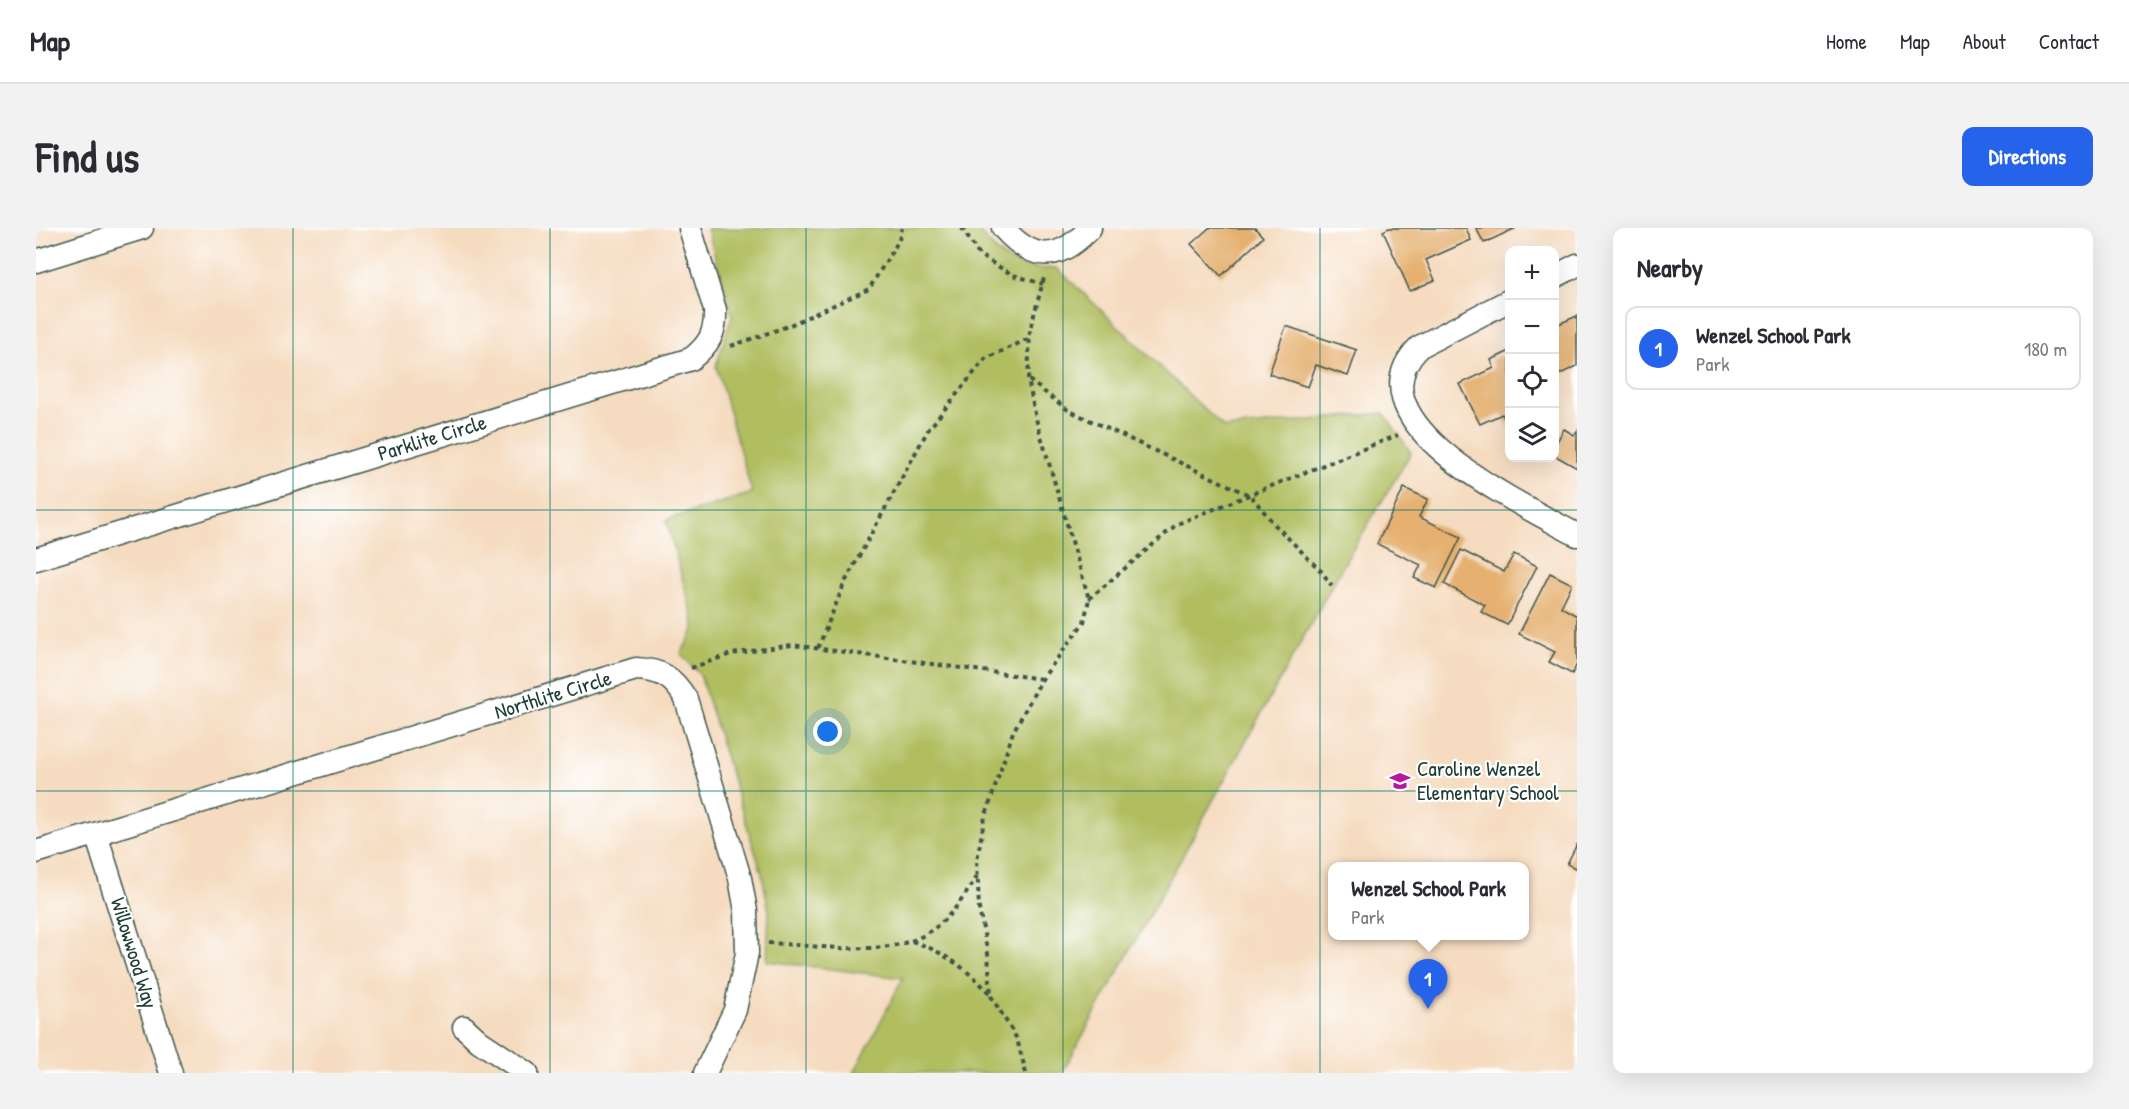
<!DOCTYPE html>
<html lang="en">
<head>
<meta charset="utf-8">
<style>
	:root { --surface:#fff; --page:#f2f2f3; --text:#2b2b33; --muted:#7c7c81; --line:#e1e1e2; --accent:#2563eb }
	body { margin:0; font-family:"Patrick Hand",sans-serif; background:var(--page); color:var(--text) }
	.controls { position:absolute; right:18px; top:18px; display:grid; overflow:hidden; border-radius:12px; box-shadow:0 6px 24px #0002 }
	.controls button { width:54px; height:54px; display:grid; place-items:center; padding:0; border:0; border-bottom:2px solid var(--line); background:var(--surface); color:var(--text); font:30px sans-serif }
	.you { position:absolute; left:792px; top:504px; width:21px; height:21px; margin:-15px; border:4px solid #fff; border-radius:50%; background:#1a73e8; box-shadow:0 0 0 9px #1a73e833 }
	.badge { display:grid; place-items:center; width:39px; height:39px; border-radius:50%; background:var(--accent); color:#fff; font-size:20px; font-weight:700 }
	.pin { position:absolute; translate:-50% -50px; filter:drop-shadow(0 2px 3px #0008) }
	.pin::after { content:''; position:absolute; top:32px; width:21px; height:18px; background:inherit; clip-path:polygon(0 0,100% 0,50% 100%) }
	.popup { position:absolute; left:1292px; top:634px; width:201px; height:78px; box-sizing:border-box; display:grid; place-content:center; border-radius:12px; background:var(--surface); filter:drop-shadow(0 2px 4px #0005); font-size:20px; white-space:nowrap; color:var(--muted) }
	.popup b { font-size:22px; color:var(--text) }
	.popup::after { content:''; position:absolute; left:50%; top:100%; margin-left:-12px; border:12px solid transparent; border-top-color:var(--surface) }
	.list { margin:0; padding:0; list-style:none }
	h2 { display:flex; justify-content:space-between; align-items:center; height:78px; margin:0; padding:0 24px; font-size:26px }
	h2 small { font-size:20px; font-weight:400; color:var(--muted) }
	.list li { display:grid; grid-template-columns:39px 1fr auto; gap:18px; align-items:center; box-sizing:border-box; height:84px; margin:0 12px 12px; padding:0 12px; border:2px solid var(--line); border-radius:12px }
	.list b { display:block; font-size:22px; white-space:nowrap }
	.list p { margin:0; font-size:20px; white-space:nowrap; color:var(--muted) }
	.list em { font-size:20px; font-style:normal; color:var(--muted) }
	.icon { flex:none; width:33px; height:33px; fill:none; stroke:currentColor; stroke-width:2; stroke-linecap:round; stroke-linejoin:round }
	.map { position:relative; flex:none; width:1541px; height:845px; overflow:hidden; border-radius:12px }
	header { display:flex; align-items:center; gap:36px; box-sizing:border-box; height:84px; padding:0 30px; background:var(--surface); border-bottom:2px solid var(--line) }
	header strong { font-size:28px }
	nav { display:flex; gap:33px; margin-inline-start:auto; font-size:21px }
	.intro { display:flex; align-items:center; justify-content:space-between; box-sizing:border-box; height:144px; padding:0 36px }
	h1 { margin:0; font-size:42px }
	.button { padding:15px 27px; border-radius:12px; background:var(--accent); color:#fff; font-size:21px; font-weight:700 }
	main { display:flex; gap:36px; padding:0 36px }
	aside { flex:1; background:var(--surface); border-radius:12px; box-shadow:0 6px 24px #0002 }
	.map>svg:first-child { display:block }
	.green { fill:#b0be60; stroke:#687e4a; stroke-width:1.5 }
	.building { fill:#e5b070 }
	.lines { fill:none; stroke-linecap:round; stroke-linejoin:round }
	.minor-casing { stroke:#3f5549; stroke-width:25 }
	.path { stroke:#3f5549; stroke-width:4; stroke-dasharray:4.5 4.5; stroke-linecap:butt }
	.minor { stroke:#fff; stroke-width:22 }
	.grid { fill:none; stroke:#0f766e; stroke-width:1.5; stroke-opacity:0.55 }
	.labels { text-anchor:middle; stroke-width:4.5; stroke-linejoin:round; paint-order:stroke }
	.street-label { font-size:21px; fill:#1f3d34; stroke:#fff }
	.poi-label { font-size:21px; fill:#1f3d34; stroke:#fff; text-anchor:start }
</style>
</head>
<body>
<header>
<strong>Map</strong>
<nav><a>Home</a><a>Map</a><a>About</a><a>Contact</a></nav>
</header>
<div class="intro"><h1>Find us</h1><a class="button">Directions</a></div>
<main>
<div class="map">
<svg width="1541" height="845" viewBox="0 0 1541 845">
	<rect width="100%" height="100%" fill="#fff"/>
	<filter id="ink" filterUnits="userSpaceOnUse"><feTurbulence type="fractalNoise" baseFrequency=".0167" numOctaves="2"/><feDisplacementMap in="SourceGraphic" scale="12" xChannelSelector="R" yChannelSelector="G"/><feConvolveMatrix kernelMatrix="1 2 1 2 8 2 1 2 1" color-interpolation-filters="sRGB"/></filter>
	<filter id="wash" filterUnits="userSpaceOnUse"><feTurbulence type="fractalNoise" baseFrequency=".008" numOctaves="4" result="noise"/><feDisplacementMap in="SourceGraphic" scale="24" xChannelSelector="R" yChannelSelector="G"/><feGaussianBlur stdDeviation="1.35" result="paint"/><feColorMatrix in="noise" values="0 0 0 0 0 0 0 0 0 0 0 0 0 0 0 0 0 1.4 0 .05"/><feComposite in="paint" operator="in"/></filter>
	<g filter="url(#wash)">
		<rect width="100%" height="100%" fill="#f5dbbf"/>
		<path class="green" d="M 671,0 L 940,0 C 966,32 978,43 1021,40 L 1188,200 L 1348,185 L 1375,225 L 1308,336 L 1026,845 L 818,845 L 867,750 L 731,733 L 733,683 L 726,646 L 664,447 L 645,426 L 658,402 L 657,389 L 630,292 L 716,265 L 680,138 L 696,87 Z"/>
		<g id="blocks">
			<path class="building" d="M 1173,0 L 1219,0 L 1227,9 L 1185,48 L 1155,16 Z
				M 1353,0 L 1430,0 L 1435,12 L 1390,32 L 1399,52 L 1374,63 L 1347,3 Z
				M 1440,0 L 1480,0 L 1448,15 Z
				M 1541,88 L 1541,138 L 1520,148 L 1518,98 Z
				M 1250,98 L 1321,122 L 1312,148 L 1280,137 L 1272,159 L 1233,146 Z
				M 1474,123 L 1474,202 L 1466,186 L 1444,196 L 1424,156 L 1458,140 L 1455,132 Z
				M 1528,201 L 1538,207 L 1541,203 L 1541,240 L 1518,227 L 1518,219 Z
				M 1368,260 L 1392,271 L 1383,289 L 1425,309 L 1400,360 L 1378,350 L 1385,337 L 1341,316 Z
				M 1425,322 L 1468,344 L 1478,326 L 1501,338 L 1471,397 L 1445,384 L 1449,377 L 1408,356 Z
				M 1514,345 L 1536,356 L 1525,379 L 1541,388 L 1541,436 L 1536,446 L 1513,434 L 1519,424 L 1483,406 Z
				M 1541,616 L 1541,641 L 1531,636 Z"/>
		</g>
	</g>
	<g filter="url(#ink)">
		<use href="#blocks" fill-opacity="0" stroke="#3f5549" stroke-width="1.5"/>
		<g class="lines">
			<g class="minor-casing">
				<path id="minor" d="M 967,0 C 998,35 1023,33 1054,0
					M 0,33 L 106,0
					M 1518,49 L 1541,37
					M 1474,72 L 1383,119 C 1308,194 1491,279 1541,307
					M 0,331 L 655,131 C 673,117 680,105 679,82 L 654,0
					M 60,606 L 135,845
					M 0,624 L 600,441 C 625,442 637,449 650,471 L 704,650 L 710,683 L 711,725 L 699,782 L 669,845
					M 428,799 L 443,813 L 491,845"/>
			</g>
			<path class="path" d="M 926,0 L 943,27 L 977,47 L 1007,56
				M 695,118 L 752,98 L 833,61 L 863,12 L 866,0
				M 993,152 L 1032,182 L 1215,268 L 1239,297 L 1286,344 L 1296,358
				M 1053,371 L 1141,296 L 1362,207
				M 782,420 L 809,354 L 892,202 L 949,131 L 994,110
				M 655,440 L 695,426 L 756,417 L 1006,451
				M 876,713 C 907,723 934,743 955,767
				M 732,715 C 777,717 851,730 890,706 C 913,692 928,670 941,648
				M 990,845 L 981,811 L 955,768 L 952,726 L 943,681 L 941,632 L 948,593 L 977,504 L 1006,451 L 1048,394 L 1053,371 L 1000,191 L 992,151 L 994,102 L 1009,46"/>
			<use href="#minor" class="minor"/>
		</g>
	</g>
	<path class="grid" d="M 257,0 L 257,845M 514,0 L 514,845M 770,0 L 770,845M 1027,0 L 1027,845M 1284,0 L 1284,845M 0,282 L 1541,282M 0,563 L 1541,563"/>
	<defs>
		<g id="school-bare" transform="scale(1.62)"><path d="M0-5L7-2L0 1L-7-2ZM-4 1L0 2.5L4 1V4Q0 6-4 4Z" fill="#b5179e" stroke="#fff" stroke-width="2.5" paint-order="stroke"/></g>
	</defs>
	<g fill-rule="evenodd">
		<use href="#school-bare" x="1364" y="553"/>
	</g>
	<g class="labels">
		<g class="street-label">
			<text transform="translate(396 210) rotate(-17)" y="7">Parklite Circle</text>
			<text transform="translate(517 467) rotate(-17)" y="7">Northlite Circle</text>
			<text transform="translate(98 725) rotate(73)" y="7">Willowwood Way</text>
		</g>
		<g class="poi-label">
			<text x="1381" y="548">Caroline Wenzel<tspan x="1381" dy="24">Elementary School</tspan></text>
		</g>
	</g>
</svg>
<div class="controls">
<button>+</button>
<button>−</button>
<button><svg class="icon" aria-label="locate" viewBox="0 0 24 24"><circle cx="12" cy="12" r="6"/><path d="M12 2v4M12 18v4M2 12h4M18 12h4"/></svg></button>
<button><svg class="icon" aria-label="layers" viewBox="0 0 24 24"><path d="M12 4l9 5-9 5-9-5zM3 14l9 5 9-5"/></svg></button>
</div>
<div class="you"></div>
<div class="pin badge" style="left:1392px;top:781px">1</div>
<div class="popup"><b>Wenzel School Park</b>Park</div>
</div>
<aside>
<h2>Nearby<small></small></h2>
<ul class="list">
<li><span class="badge">1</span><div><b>Wenzel School Park</b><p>Park</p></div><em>180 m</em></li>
</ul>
</aside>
</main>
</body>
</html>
